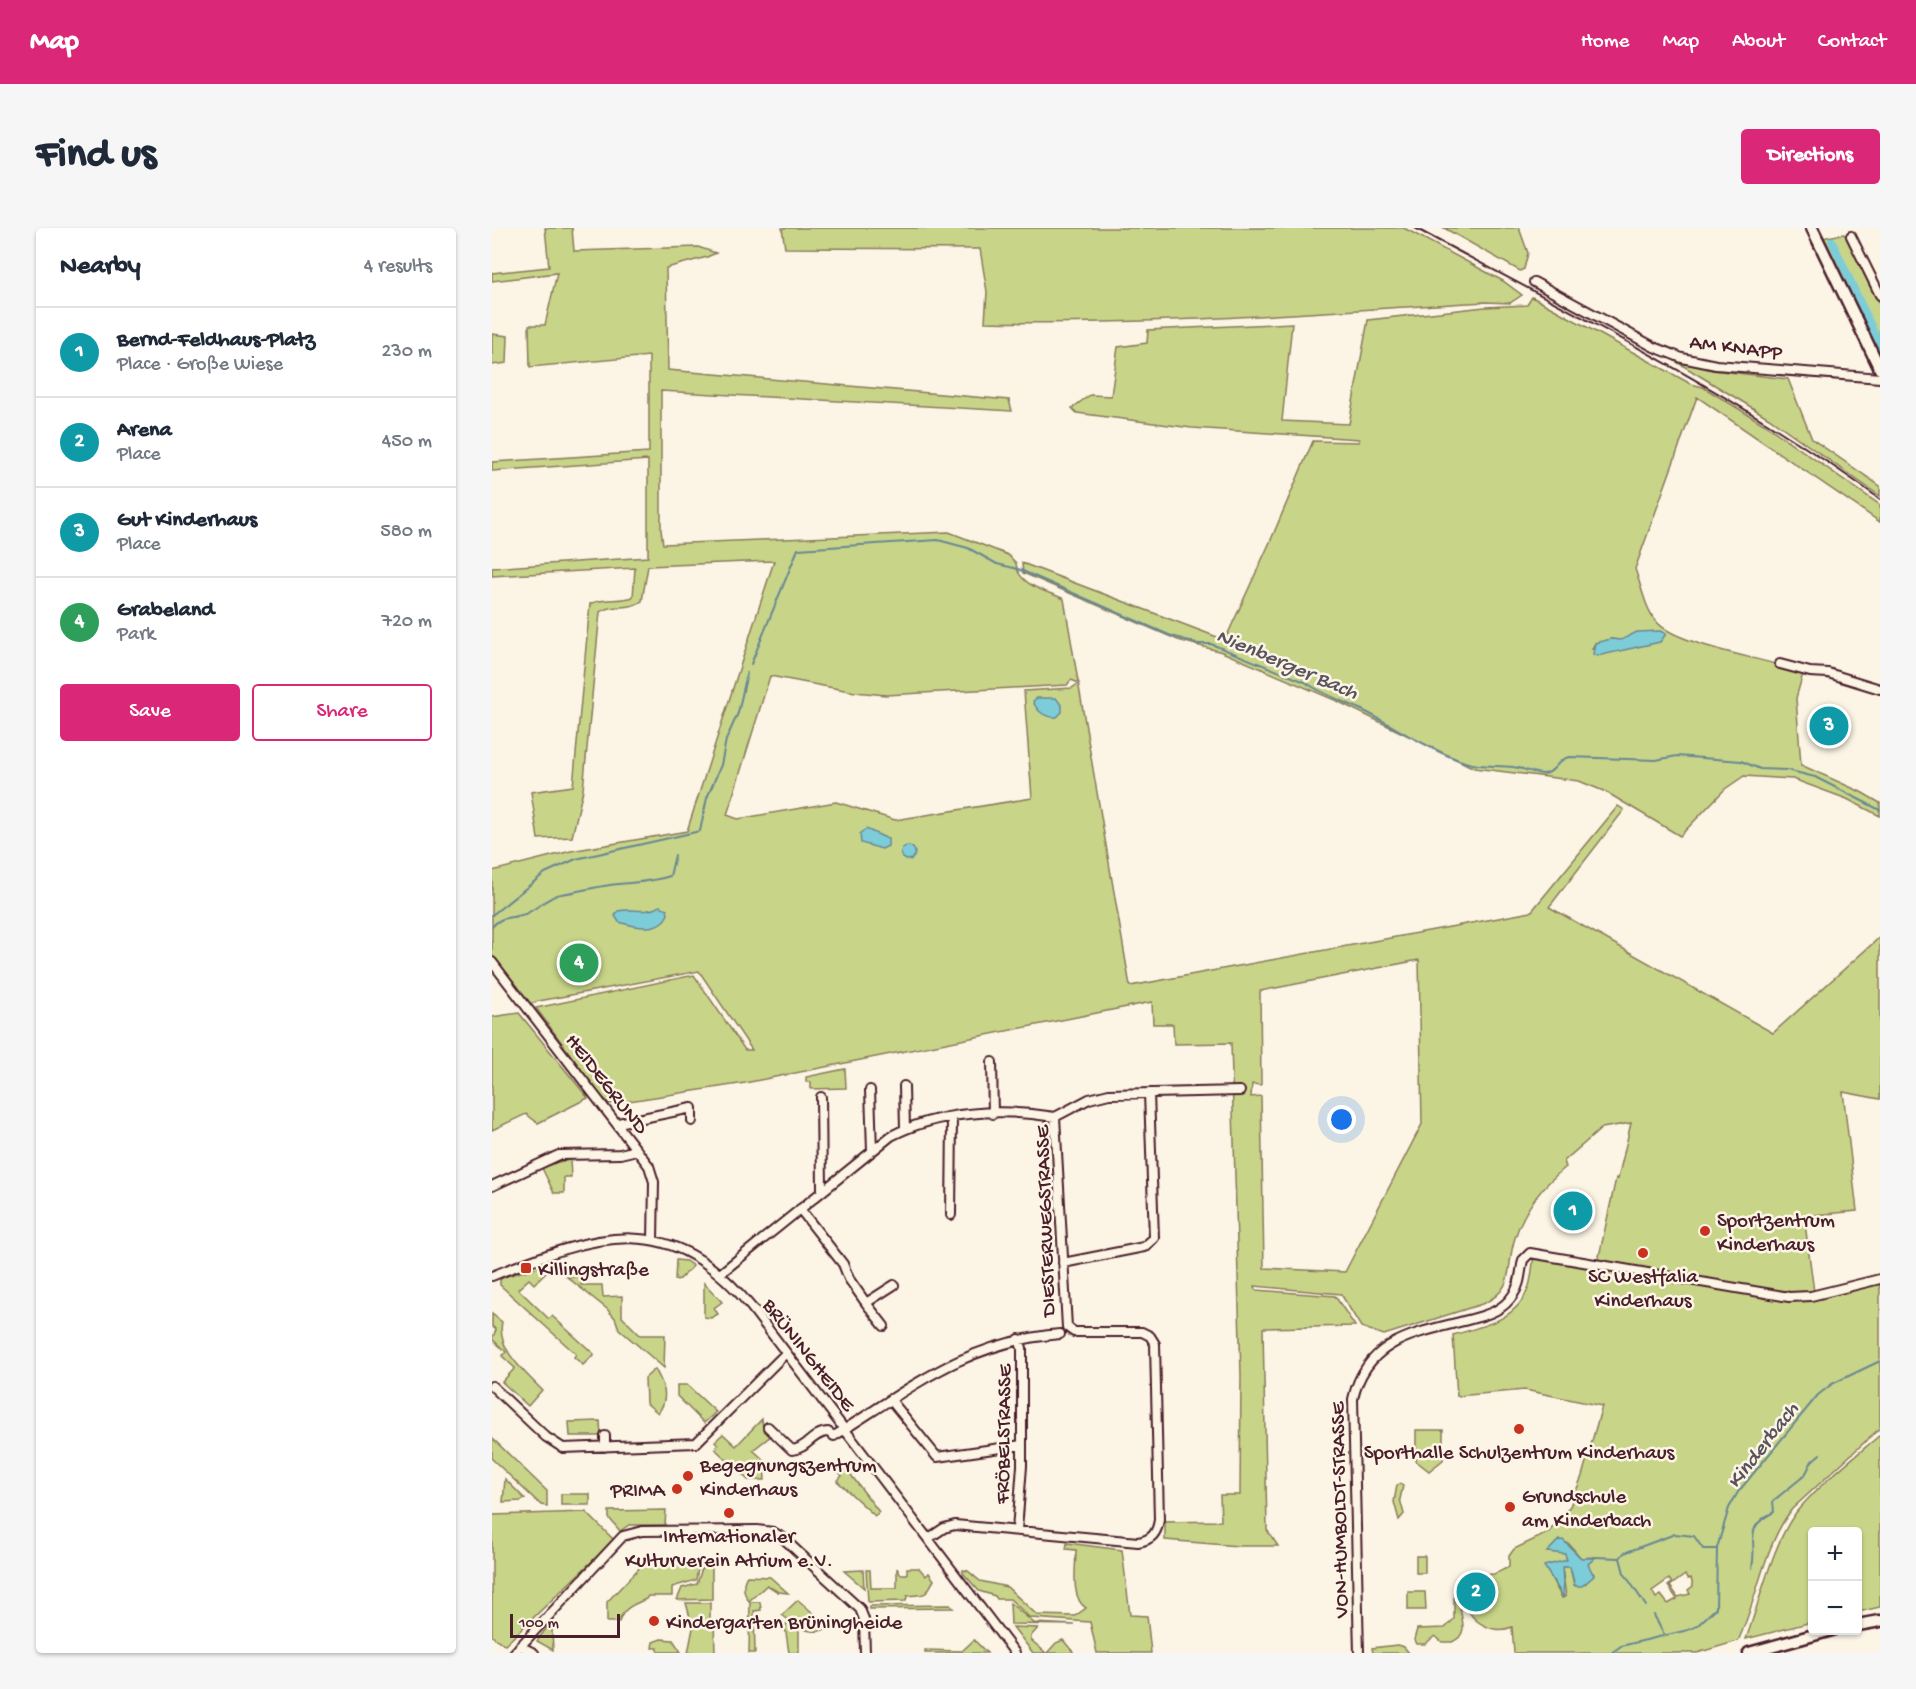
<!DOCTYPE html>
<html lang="en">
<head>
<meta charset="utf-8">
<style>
	:root { --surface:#fff; --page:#f6f6f7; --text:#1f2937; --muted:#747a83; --line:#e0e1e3; --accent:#db2777 }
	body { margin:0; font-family:"Gochi Hand",sans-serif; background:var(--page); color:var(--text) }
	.controls { position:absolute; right:18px; bottom:18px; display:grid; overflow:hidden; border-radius:6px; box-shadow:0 2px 4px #0004 }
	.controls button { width:54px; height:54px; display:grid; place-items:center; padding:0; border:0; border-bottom:2px solid var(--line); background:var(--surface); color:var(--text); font:30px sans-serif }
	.scale { position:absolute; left:18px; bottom:15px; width:110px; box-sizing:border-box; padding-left:6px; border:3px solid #4a1f2b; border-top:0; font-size:16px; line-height:21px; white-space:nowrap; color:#4a1f2b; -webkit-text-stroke:4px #fcf5e5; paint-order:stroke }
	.you { position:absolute; left:850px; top:892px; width:21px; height:21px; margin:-15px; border:4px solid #fff; border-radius:50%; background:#1a73e8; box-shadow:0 0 0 9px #1a73e833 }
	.badge { display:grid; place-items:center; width:39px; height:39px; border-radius:50%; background:var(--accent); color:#fff; font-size:20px; font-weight:700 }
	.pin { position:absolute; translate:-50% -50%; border:3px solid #fff; box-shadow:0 2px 6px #0006 }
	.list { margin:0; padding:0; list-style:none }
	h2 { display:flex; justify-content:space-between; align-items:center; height:78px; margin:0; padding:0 24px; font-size:26px }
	h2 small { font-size:20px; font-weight:400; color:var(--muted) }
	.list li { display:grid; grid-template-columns:39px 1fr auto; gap:18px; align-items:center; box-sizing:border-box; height:90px; padding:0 24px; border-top:2px solid var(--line) }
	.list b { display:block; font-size:22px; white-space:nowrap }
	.list p { margin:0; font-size:20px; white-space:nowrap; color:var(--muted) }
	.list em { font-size:20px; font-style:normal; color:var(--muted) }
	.actions { display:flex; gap:12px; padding:18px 24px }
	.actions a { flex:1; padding:14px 0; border:2px solid var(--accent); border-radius:6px; text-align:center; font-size:21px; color:var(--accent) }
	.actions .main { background:var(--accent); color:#fff }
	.map { position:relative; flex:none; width:1388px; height:1425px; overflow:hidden; border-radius:6px }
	header { display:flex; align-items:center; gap:36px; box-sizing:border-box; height:84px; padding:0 30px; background:var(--accent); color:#fff }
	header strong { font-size:28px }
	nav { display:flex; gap:33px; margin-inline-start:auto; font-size:21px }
	.intro { display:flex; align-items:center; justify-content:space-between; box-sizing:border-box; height:144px; padding:0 36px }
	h1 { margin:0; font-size:42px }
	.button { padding:15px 27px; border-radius:6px; background:var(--accent); color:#fff; font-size:21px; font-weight:700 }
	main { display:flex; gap:36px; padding:0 36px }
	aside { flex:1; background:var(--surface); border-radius:6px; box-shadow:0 2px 4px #0004 }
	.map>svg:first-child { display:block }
	.green { fill:#c8d588; stroke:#897a5a; stroke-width:1.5; fill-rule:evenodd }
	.water { fill:#7dcdd9; stroke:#698793; stroke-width:1.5 }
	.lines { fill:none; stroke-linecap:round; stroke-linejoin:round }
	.stream { stroke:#698793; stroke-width:2 }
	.canal { stroke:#7dcdd9; stroke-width:8 }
	.street-casing { stroke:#4a1f2b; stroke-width:12 }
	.secondary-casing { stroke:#4a1f2b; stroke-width:15 }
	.street { stroke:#fcf5e5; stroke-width:8 }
	.secondary { stroke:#fcf5e5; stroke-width:10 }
	.rail { stroke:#4a1f2b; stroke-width:2 }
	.poi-dot { fill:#c8321e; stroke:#fcf5e5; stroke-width:2 }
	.labels { text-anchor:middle; stroke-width:5; stroke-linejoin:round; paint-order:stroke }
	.street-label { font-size:21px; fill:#4a1f2b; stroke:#fcf5e5 }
	.poi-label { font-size:21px; fill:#4a1f2b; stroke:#fcf5e5; text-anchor:start }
	.water-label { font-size:22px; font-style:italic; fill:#59535f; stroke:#fcf5e5 }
</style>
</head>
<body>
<header>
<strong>Map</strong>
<nav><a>Home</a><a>Map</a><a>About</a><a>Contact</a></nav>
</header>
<div class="intro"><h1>Find us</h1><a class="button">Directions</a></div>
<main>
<aside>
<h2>Nearby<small>4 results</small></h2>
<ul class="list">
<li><span class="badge" style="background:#0f9aa8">1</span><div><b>Bernd-Feldhaus-Platz</b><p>Place · Große Wiese</p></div><em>230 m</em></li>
<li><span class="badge" style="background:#0f9aa8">2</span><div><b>Arena</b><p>Place</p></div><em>450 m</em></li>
<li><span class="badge" style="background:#0f9aa8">3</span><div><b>Gut Kinderhaus</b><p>Place</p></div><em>580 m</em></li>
<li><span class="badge" style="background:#2e9e5b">4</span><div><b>Grabeland</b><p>Park</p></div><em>720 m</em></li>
</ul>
<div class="actions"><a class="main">Save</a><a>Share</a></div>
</aside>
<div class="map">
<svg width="1388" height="1425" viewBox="0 0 1388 1425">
	<rect width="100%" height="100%" fill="#fcf5e5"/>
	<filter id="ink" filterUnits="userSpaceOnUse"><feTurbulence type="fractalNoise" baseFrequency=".0167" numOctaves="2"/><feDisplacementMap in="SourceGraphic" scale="12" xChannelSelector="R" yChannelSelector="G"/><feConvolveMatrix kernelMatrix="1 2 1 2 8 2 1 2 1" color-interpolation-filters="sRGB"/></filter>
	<g filter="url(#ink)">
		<path class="green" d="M 53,0 L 80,0 L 82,23 L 206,19 L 224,25 L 215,29 L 174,40 L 176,142 L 517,172 L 520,183 L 169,163 L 169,302 L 171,316 L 457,304 L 516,327 L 524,335 C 525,357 554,363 572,371 L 638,758 L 1039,684 L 1126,578 L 1132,582 L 1057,679 L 1281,805 L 1388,709 L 1388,871 L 1351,864 L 1365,983 L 1312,988 L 1322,1064 L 1388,1055 L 1388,1200 L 1300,1281 C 1271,1319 1266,1370 1246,1413 L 1205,1425 L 1022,1425 L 1020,1399 C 1001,1407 975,1393 974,1372 L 988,1372 L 993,1368 L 993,1361 L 983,1351 L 986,1347 L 1002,1346 L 1017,1339 L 1017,1328 L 1022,1321 L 1056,1305 L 1078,1278 L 1090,1248 L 1110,1178 L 1033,1162 L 965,1168 L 961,1107 C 992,1098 1026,1092 1037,1058 C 1040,1048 1040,1039 1042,1029 L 1105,1038 L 1124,950 L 1126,951 L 1139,895 L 1110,900 L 1072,933 L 1074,939 C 1051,957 1032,982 1023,1010 C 1013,1039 1025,1061 990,1076 L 892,1107 L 869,1099 L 849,1066 L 763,1058 L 764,1062 L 843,1068 L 863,1098 L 771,1100 L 775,1302 L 786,1318 L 746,1318 L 673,1312 L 673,1294 L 729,1293 L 728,1267 L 748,1267 L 749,1147 L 739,815 L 682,816 L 681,796 L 661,796 L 660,774 L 253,855 L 118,876 L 108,867 L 44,780 L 202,747 L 253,822 L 260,822 L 207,743 L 47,773 L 31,778 L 0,740 L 0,643 L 79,623 L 195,603 L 282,333 L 156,338 L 150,373 C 137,383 119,375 108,384 L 91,562 L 80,609 L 46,611 L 39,564 L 81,558 L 98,376 C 110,369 128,374 141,369 L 143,340 L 0,348 L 0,340 L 156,329 L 156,232 L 0,243 L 0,234 L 157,224 L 157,128 L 38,139 L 37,97 L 53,97 L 65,45 L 0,53 L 0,45 L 57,39 ZM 278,448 L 363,464 L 394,467 L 575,457 L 579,452 L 587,455 L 580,460 L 532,463 L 540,570 L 403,592 L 344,574 L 246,591 L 235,587 ZM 927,732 L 930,896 L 853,1044 L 772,1040 L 769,868 L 759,869 L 760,856 L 769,857 L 768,763 ZM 1067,1312 L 1077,1316 L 1089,1330 L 1103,1329 L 1096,1336 L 1097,1341 L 1102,1346 L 1093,1356 L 1082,1357 L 1078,1339 L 1070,1339 L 1074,1368 L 1070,1370 L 1055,1342 L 1060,1336 L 1071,1335 L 1075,1331 L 1072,1325 L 1056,1324 ZM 1193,1347 L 1196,1351 L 1199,1350 L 1201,1358 L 1196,1362 L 1198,1366 L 1186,1369 L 1178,1358 ZM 1177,1351 L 1180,1355 L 1176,1358 L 1185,1371 L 1176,1376 L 1169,1367 L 1164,1370 L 1160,1363 Z
			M 290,0 L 912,0 L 1011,53 L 1030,67 L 1018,75 L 993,74 C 827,84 659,98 493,94 L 495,64 L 488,21 L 293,20 Z
			M 952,0 L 1027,0 L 1036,25 L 1032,41 L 1028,43 Z
			M 1351,6 L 1356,9 L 1388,77 L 1388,131 L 1330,10 Z
			M 1040,69 L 1199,156 L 1211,159 L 1275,198 L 1388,277 L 1388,294 L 1205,169 L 1143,341 C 1149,357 1153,380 1164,393 C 1180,414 1256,428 1283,436 L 1290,434 L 1313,439 L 1304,470 L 1309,537 L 1369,564 L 1388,575 L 1388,588 L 1355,571 L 1301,551 L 1252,548 L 1233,561 L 1188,608 L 1114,564 L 1087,553 L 982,540 L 845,473 L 730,424 L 686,412 L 531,345 L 530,335 L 733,412 L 778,314 L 821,213 L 867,214 L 867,211 L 700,200 L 585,185 L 580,180 L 598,167 L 619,168 L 626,119 L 655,115 L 656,102 L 800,95 L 790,193 L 857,196 L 876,92 L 993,79 L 1035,77 ZM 1119,411 L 1156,416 L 1128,422 L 1100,421 L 1103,415 Z
			M 0,106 L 16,108 L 15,135 L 0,137 Z
			M 1175,128 L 1220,142 L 1296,151 L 1320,211 L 1388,258 L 1388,268 L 1277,190 Z
			M 27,785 L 96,870 L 46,895 L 34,886 L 0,902 L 0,789 Z
			M 353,841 L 354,860 L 319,861 L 319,854 L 314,854 L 314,849 Z
			M 78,932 L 79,949 L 72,949 L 72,965 L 62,965 L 50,940 L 66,934 Z
			M 184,1032 L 194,1033 L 201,1038 L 188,1051 L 183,1052 Z
			M 52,1037 L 56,1042 L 42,1056 L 37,1051 L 26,1061 L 57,1091 L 60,1088 L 102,1126 L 91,1137 L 82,1129 L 84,1126 L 8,1057 L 8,1052 L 12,1049 Z
			M 75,1049 L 89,1049 L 89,1057 L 110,1057 L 111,1069 L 130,1068 L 130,1089 L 148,1107 L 173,1107 L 172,1140 L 127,1101 L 123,1090 L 115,1081 Z
			M 212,1055 L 230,1074 L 222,1080 L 226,1086 L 219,1090 L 212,1089 Z
			M 0,1086 L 10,1094 C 4,1121 33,1144 50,1162 L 36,1178 L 10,1154 L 23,1140 L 10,1128 L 14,1124 L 0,1111 L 4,1102 L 0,1098 Z
			M 163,1141 C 170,1154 179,1168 166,1185 L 154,1175 L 153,1150 Z
			M 185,1157 L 195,1157 L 224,1184 L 212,1195 L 185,1168 Z
			M 270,1191 L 271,1201 L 280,1207 L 261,1222 L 272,1232 L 273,1252 L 256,1252 L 223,1221 L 226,1217 L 223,1213 L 231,1206 L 244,1218 Z
			M 108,1193 L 109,1208 L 78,1208 L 77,1194 Z
			M 924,1202 L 951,1202 L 951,1232 L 937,1243 L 924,1233 Z
			M 1388,1207 L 1388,1379 L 1366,1384 L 1366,1304 L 1320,1304 L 1320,1394 L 1254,1411 C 1268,1373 1281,1313 1306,1282 C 1329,1255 1361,1230 1388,1207 Z
			M 0,1210 L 55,1263 L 55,1278 L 49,1277 L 0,1231 Z
			M 353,1239 L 387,1284 L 383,1288 L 345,1253 L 350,1248 L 347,1244 Z
			M 13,1251 L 33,1271 L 29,1273 L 11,1274 Z
			M 908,1256 L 911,1258 L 908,1271 L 912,1286 L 907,1292 L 902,1274 L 905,1257 Z
			M 69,1266 L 98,1266 L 98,1277 L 69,1277 Z
			M 174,1282 L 173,1297 L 137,1297 L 128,1303 L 117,1290 L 117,1283 Z
			M 94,1284 L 122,1312 L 13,1417 L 0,1408 L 0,1287 Z
			M 575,1315 L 630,1322 L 638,1387 L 655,1388 L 659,1425 L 605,1425 L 598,1394 L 538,1390 L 518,1371 L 505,1371 L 503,1368 L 487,1363 L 471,1345 L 471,1342 L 476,1343 L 488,1353 L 515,1359 L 545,1387 L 583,1388 L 594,1380 C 578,1370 584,1339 584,1322 L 574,1321 Z
			M 924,1328 L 933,1328 L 933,1345 L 924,1345 Z
			M 207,1335 L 204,1352 L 180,1359 L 180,1368 L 156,1368 L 154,1371 C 141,1377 132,1379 127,1394 L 115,1394 L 115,1374 L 151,1336 Z
			M 211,1337 L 220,1338 L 220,1371 L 185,1372 L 190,1360 L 205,1356 Z
			M 405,1340 L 408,1346 L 415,1346 L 415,1340 L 427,1340 L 434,1348 L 437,1345 L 442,1352 C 432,1368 438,1366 415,1368 L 414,1373 L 376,1374 L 374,1342 L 378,1342 L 379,1360 L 405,1360 Z
			M 371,1342 L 372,1360 L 352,1343 Z
			M 255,1348 L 278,1349 L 296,1365 L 286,1364 L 275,1357 L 257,1373 C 251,1366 250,1355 255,1348 Z
			M 916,1364 L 933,1364 L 934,1382 L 916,1382 Z
			M 962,1364 L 968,1369 C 965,1386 981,1405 960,1414 L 950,1414 L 943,1408 L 933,1416 L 924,1416 L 922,1412 L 925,1401 L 953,1400 L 962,1391 Z
			M 306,1372 L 337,1399 C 319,1410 304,1398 290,1387 Z
			M 258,1374 L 268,1374 L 269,1382 L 262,1383 L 263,1425 L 257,1425 Z
			M 194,1375 L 218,1375 L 218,1393 L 222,1393 L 223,1425 L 196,1425 L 201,1400 Z
			M 518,1375 L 542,1395 L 583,1397 L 519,1396 Z
			M 458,1377 L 461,1380 L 377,1381 L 377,1378 Z
			M 296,1394 L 307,1403 L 307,1425 L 297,1425 L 293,1398 Z
			M 56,1398 L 60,1402 L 61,1422 L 45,1413 Z
			M 521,1399 L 546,1400 L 539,1408 L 539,1412 L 554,1425 L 541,1425 Z
			M 169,1411 L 181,1412 L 189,1424 L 166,1424 L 166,1420 L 160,1420 L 161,1414 Z
			M 482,1412 L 495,1425 L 433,1425 L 433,1422 L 470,1423 Z
			M 571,1412 L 582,1425 L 555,1425 L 564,1415 Z
			M 905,1417 L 912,1419 L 917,1425 L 881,1425 L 880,1420 Z"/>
		<path class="water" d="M 1168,403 L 1174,406 L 1168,414 L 1105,428 L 1101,426 L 1103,415 L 1119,411 L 1129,412 L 1145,404 Z
			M 545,470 L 564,470 L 570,478 L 570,484 L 565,489 C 554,490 545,484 541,473 Z
			M 374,601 L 396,611 L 396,618 L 390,621 L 369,615 L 368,605 Z
			M409 625a7 7 0 1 1 14 0a7 7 0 1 1-14 0Z
			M 168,678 L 175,681 L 176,686 C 168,705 143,699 127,694 L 123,688 L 126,683 C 141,679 153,687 168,678 Z
			M 1071,1312 L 1089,1330 L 1103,1330 L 1096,1336 L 1102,1348 L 1090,1358 L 1083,1358 L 1078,1339 L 1070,1339 L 1072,1370 L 1052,1338 L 1075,1332 L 1073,1326 L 1055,1324 L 1066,1313 Z"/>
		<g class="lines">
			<path class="stream" d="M 259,436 L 306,321 L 446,312 L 476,320 L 505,336 L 526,341 L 677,407 L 706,416 L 719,416 L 813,454 C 830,466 851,473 870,482 C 903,498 941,525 976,535 C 989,539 1007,537 1021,539 C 1031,540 1042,546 1052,546 C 1063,545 1065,531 1077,529 L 1164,532 L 1185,528 L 1249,533 L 1268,541 L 1295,542 L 1323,549 L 1388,582
				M 0,687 L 53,645 L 84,631 L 208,603 L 215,570 L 229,537 L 234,512 L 246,485 L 255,445
				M 0,699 C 9,687 20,691 33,686 C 44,682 58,667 69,666 C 85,664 102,659 118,657 C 139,654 158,655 178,648 L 183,627
				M 1103,1329 L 1127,1330
				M 1260,1340 C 1266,1311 1250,1300 1282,1284 L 1281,1273 L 1313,1247 L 1320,1233 L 1328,1226
				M 1154,1378 L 1132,1345 L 1128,1330 L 1132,1325 L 1183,1306 L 1202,1308 L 1211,1321 L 1224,1321
				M 1162,1387 L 1172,1407
				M 1119,1425 L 1129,1418 L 1196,1402 L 1205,1398 L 1224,1380 L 1225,1320 L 1237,1280 L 1246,1264 L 1326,1167 L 1340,1156 L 1388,1133"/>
			<path class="canal" d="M 1340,13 L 1388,118"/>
			<g class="street-casing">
				<path id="street" d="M 1359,8 L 1388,67
					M 1042,54 L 1162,119 L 1190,130 L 1224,137 L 1388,150
					M 1288,436 L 1318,444 L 1336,445 L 1388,461
					M 0,734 L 157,938 L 162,954 L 161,1012
					M 500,834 L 501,886
					M 412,858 L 413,901
					M 378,862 L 380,923
					M 329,869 L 330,962
					M 126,895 L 200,880 L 200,893
					M 0,958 L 67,927 L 128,926 L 145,922
					M 308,981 L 351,1036 L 357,1051 L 374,1075 L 402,1057
					M 459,987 L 460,889
					M 571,1035 L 652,1019 L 662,1010 L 657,865
					M 229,1045 L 399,908 C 447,883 509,880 563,889
					M 0,1048 C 106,1005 178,980 260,1080 L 523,1425
					M 374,1075 L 392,1098
					M 0,1158 L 54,1209 L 71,1220 L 204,1215 L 294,1125
					M 398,1171 L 445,1229 L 530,1217
					M 276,1199 L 300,1222 C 315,1221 321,1204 336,1204 L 342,1208 C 419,1160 473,1114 568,1106
					M 113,1208 L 113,1219
					M 525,1302 L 530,1238 L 530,1120 L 527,1111
					M 437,1310 L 452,1300 L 463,1297 L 646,1314 C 660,1312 665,1305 667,1292 L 663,1116 L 658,1108 L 650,1104 L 582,1104 L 575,1099 L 563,889 L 597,871 L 617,866 L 748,863
					M 28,1418 L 42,1425
					M 22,1425 L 131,1308 L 150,1303 L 265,1302 L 281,1304 L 291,1310 L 368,1381 L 372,1391 L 373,1425
					M 867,1425 L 861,1171 C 875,1108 929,1105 983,1090 C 998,1086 1012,1081 1021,1067 C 1029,1056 1028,1044 1031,1032 L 1038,1025 L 1297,1069 L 1319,1068 L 1388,1051"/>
			</g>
			<g class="secondary-casing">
				<path id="secondary" d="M 1320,0 L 1388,141
					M 1366,1397 L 1388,1393
					M 1257,1425 L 1340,1402"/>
			</g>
			<use href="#street" class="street"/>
			<use href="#secondary" class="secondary"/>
			<path class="rail" d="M 923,0 C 1081,85 1243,165 1388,271"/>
		</g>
	</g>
	<g class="poi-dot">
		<circle cx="1213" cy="1003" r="6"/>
		<circle cx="1151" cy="1025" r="6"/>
		<rect x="28" y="1034" width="12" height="12" rx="3"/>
		<circle cx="1027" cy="1201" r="6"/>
		<circle cx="196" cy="1248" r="6"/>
		<circle cx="185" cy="1261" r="6"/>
		<circle cx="1018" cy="1279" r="6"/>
		<circle cx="237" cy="1285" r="6"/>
		<circle cx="162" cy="1393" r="6"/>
	</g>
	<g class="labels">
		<g class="street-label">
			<text transform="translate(1244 118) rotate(7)" y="7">AM KNAPP</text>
			<text transform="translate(116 855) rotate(52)" y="7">HEIDEGRUND</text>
			<text transform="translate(552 993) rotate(-92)" y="7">DIESTERWEGSTRASSE</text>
			<text transform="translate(318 1126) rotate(52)" y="7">BRÜNINGHEIDE</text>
			<text transform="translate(510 1206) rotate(-89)" y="7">FRÖBELSTRASSE</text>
			<text transform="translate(846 1282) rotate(-91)" y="7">VON-HUMBOLDT-STRASSE</text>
		</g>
		<g class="poi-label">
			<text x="1225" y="998">Sportzentrum<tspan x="1225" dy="24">Kinderhaus</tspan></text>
			<text x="46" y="1047">Killingstraße</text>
			<text x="1151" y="1054" text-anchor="middle">SC Westfalia<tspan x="1151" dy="24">Kinderhaus</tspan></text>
			<text x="1027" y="1230" text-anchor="middle">Sporthalle Schulzentrum Kinderhaus</text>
			<text x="208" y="1243">Begegnungszentrum<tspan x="208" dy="24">Kinderhaus</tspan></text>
			<text x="173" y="1268" text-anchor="end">PRIMA</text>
			<text x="1030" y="1274">Grundschule<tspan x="1030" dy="24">am Kinderbach</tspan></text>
			<text x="237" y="1314" text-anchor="middle">Internationaler<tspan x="237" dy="24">Kulturverein Atrium e.V.</tspan></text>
			<text x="174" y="1400">Kindergarten Brüningheide</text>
		</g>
		<g class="water-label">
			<text transform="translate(796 434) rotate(23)" y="8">Nienberger Bach</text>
			<text transform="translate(1269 1216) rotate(-52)" y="8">Kinderbach</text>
		</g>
	</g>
</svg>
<div class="controls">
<button>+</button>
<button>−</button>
</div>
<div class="scale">100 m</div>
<div class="you"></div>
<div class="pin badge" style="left:1081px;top:983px;background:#0f9aa8">1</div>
<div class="pin badge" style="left:984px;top:1364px;background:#0f9aa8">2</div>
<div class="pin badge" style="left:1337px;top:498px;background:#0f9aa8">3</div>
<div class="pin badge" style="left:87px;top:735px;background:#2e9e5b">4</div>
</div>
</main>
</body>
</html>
